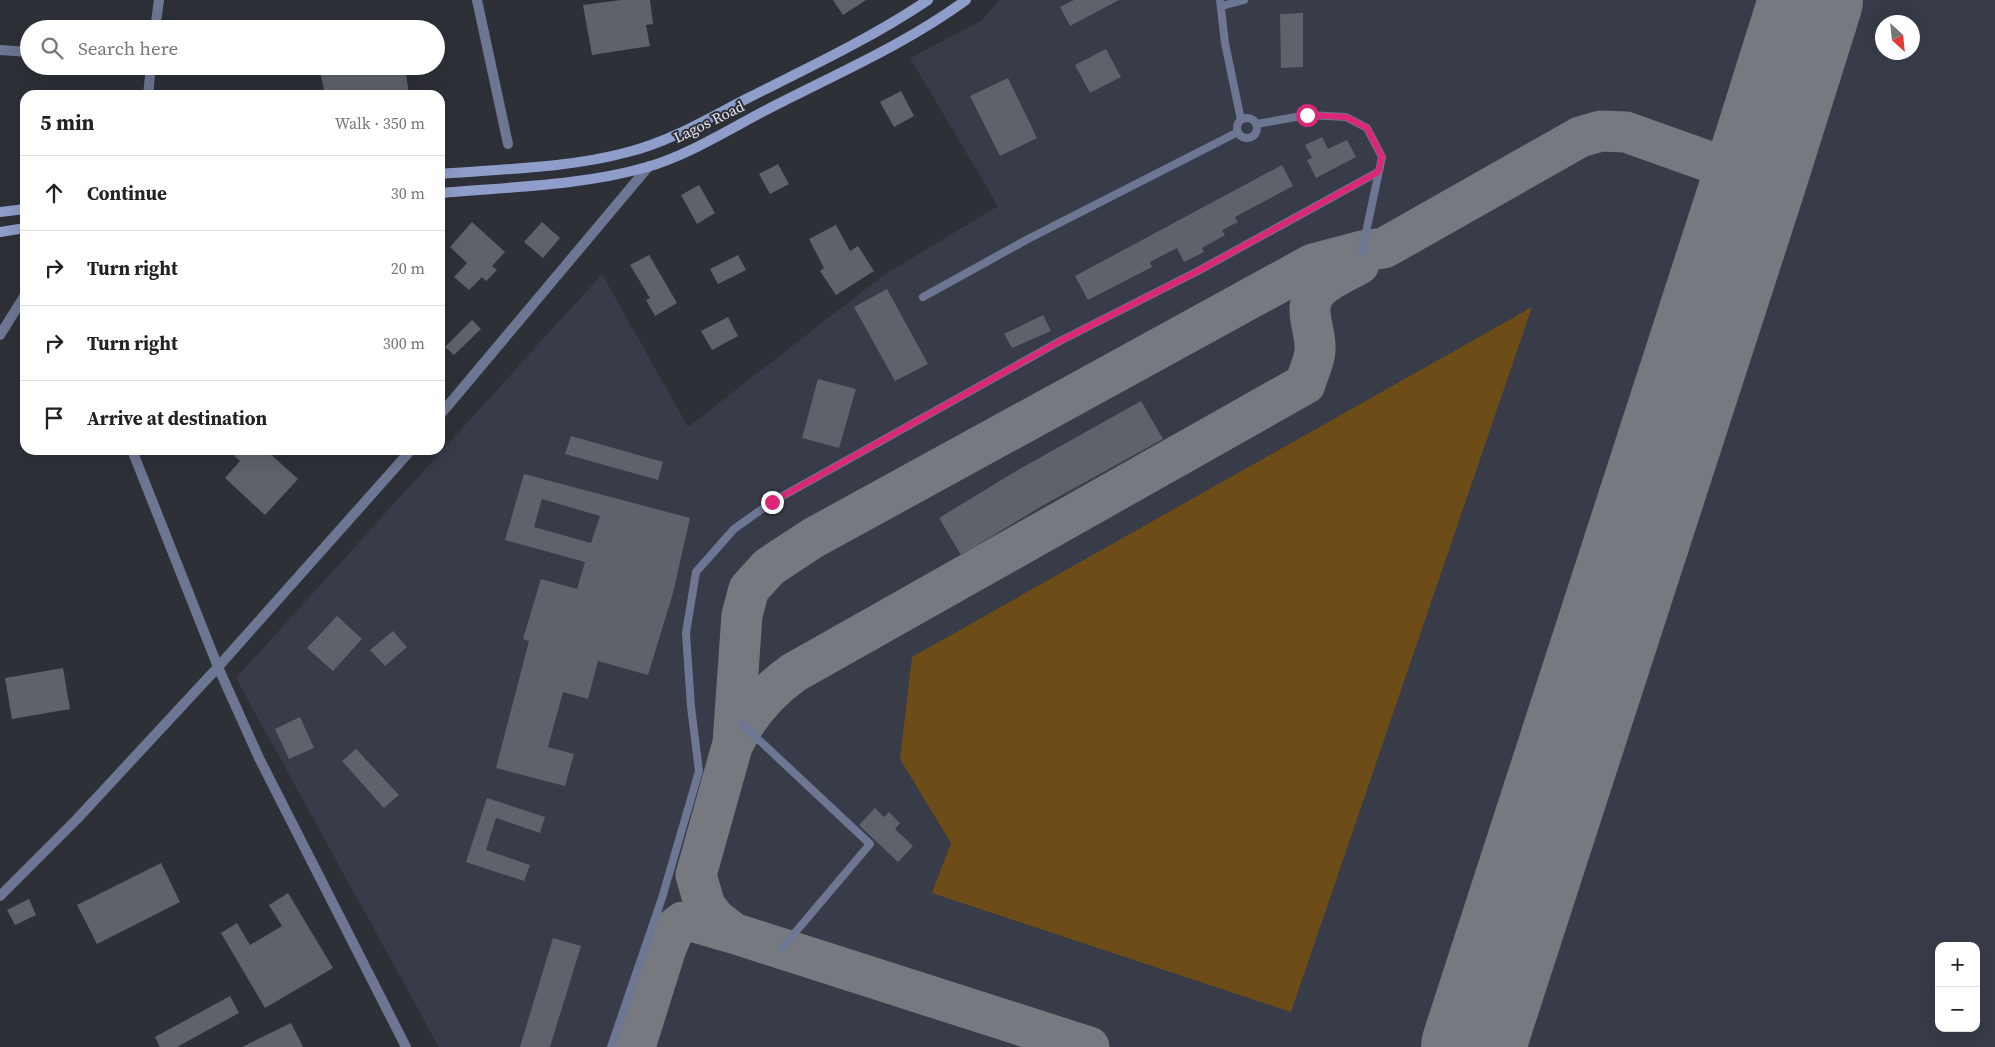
<!DOCTYPE html>
<html lang="en">
<head>
<meta charset="utf-8">
<style>
	:root { --surface:#fff; --page:#f6f6f6; --text:#222; --muted:#767676; --line:#e0e0e0 }
	body { margin:0; font-family:"Source Serif 4",serif; background:var(--page); color:var(--text) }
	.controls { position:absolute; right:15px; bottom:15px; display:grid; overflow:hidden; border-radius:10px; box-shadow:0 5px 20px #0002 }
	.controls button { width:45px; height:45px; display:grid; place-items:center; padding:0; border:0; border-bottom:1px solid var(--line); background:var(--surface); color:var(--text); font:25px sans-serif }
	.compass { position:absolute; left:1875px; top:15px; width:45px; height:45px; border-radius:50%; background:var(--surface); box-shadow:0 5px 20px #0002; rotate:153deg }
	.stop { position:absolute; width:15px; height:15px; margin:-11px; border:4px solid #db2777; border-radius:50%; background:#fff }
	.stop.end { background:#db2777; border-color:#fff; box-shadow:0 1px 5px #0008 }
	.list { margin:0; padding:0; list-style:none }
	h2 { display:flex; justify-content:space-between; align-items:center; height:65px; margin:0; padding:0 20px; font-size:21px }
	h2 small { font-size:16px; font-weight:400; color:var(--muted) }
	.list li { display:grid; grid-template-columns:32px 1fr auto; gap:15px; align-items:center; box-sizing:border-box; height:75px; padding:0 20px; border-top:1px solid var(--line) }
	.list b { display:block; font-size:19px; white-space:nowrap }
	.list em { font-size:16px; font-style:normal; color:var(--muted) }
	.icon { flex:none; width:28px; height:28px; fill:none; stroke:currentColor; stroke-width:2; stroke-linecap:round; stroke-linejoin:round }
	.map { position:relative; flex:none; width:1995px; height:1047px; overflow:hidden }
	.search { position:absolute; background:var(--surface); box-shadow:0 5px 20px #0002; left:20px; top:20px; width:425px; height:55px; display:flex; align-items:center; gap:12px; box-sizing:border-box; padding:0 18px; border-radius:28px; color:var(--muted); font-size:19px }
	.panel { position:absolute; background:var(--surface); box-shadow:0 5px 20px #0002; left:20px; top:90px; width:425px; height:365px; border-radius:15px }
	.map>svg:first-child { display:block }
	.built { fill:#373c48; fill-rule:evenodd }
	.green { fill:#6e4c17 }
	.lines { fill:none; stroke-linecap:round; stroke-linejoin:round }
	.taxiway { stroke:#777980; stroke-width:41 }
	.runway { stroke:#777980; stroke-width:104 }
	.building { fill:#5f626a; fill-rule:evenodd }
	.service { stroke:#6d7692; stroke-width:8 }
	.minor { stroke:#6d7692; stroke-width:10 }
	.secondary { stroke:#8e9dca; stroke-width:10 }
	.route { stroke:#db2777; stroke-width:6 }
	.labels { text-anchor:middle; stroke-width:4; stroke-linejoin:round; paint-order:stroke }
	.street-label { font-size:15px; fill:#e6e8ed; stroke:#2e3038 }
</style>
</head>
<body>
<div class="map">
<svg width="1995" height="1047" viewBox="0 0 1995 1047">
	<rect width="100%" height="100%" fill="#2e3038"/>
	<path class="built" d="M 1000,0 L 1995,0 L 1995,1047 L 439,1047 L 236,678 L 602,274 L 688,427 L 881,277 L 998,206 L 910,58 L 981,21 ZM 1882,22 L 1912,22 L 1912,52 L 1882,52 ZM 1939,946 L 1976,946 L 1976,1028 L 1939,1028 Z"/>
	<path class="green" d="M 1532,307 L 1291,1012 L 932,893 L 951,843 L 900,759 L 912,657 Z"/>
	<g class="lines">
		<path class="taxiway" d="M 734,742 C 748,714 767,692 793,673 L 1305,384 C 1308,374 1314,362 1315,351 C 1317,329 1300,307 1319,288 C 1330,278 1347,271 1359,264
			M 635,1047 L 666,948 L 674,929 L 683,922 L 695,922 L 733,933
			M 1089,1047 L 733,933 L 715,919 L 705,906 L 696,875 L 733,743 L 742,615 L 749,589 L 769,567 L 813,538 L 1313,264 L 1362,251 L 1384,248 L 1580,137 L 1601,131 L 1626,132 L 1755,178
			M 1475,1047 L 1476,1038"/>
		<path class="runway" d="M 1473,1047 L 1755,178 L 1811,0"/>
	</g>
	<path class="building" d="M 621,0 L 650,0 L 653,24 L 646,25 L 650,46 L 592,55 L 583,5 Z
		M 833,0 L 866,0 L 843,15 Z
		M 1074,0 L 1119,0 L 1070,26 L 1060,7 Z
		M 1303,13 L 1303,67 L 1281,68 L 1280,14 Z
		M 1106,49 L 1121,77 L 1090,93 L 1075,65 Z
		M 339,66 L 405,66 L 409,95 L 325,95 L 320,71 Z
		M 1008,78 L 1037,138 L 1000,156 L 970,96 Z
		M 901,91 L 914,116 L 894,127 L 880,102 Z
		M 1322,137 L 1328,149 L 1347,140 L 1356,157 L 1316,178 L 1307,160 L 1312,158 L 1305,145 Z
		M 778,164 L 789,184 L 770,194 L 759,174 Z
		M 1282,165 L 1293,186 L 1235,217 L 1238,222 L 1222,230 L 1225,235 L 1202,248 L 1204,252 L 1184,262 L 1177,248 L 1150,262 L 1152,267 L 1088,300 L 1075,276 Z
		M 699,185 L 715,213 L 697,224 L 681,195 Z
		M 472,222 L 505,252 L 492,266 L 497,270 L 486,281 L 482,277 L 469,290 L 454,277 L 467,263 L 450,247 Z
		M 542,222 L 560,238 L 543,258 L 524,242 Z
		M 836,225 L 850,251 L 858,246 L 874,271 L 836,295 L 820,271 L 824,268 L 809,239 Z
		M 649,255 L 677,303 L 655,316 L 646,300 L 650,298 L 630,265 Z
		M 738,255 L 746,270 L 718,284 L 710,269 Z
		M 887,289 L 928,364 L 895,381 L 854,307 Z
		M 1043,315 L 1051,331 L 1012,348 L 1004,334 Z
		M 728,317 L 738,336 L 712,350 L 701,331 Z
		M 472,320 L 481,329 L 454,355 L 445,347 Z
		M 818,379 L 856,389 L 839,448 L 802,438 Z
		M 1141,401 L 1163,439 L 1042,506 L 961,555 L 939,518 L 1016,471 Z
		M 571,436 L 663,462 L 658,480 L 565,454 Z
		M 240,450 L 266,450 L 298,479 L 265,515 L 225,478 L 240,461 L 234,456 Z
		M 524,474 L 690,518 L 673,593 L 648,675 L 598,661 L 588,699 L 563,692 L 548,747 L 574,754 L 565,786 L 496,768 L 529,641 L 523,639 L 541,579 L 577,589 L 585,562 L 505,540 ZM 542,499 L 600,516 L 591,543 L 534,527 Z
		M 337,616 L 362,639 L 333,671 L 307,648 Z
		M 393,631 L 407,647 L 385,666 L 370,650 Z
		M 63,668 L 70,709 L 12,719 L 5,678 Z
		M 300,717 L 314,748 L 289,759 L 275,729 Z
		M 356,749 L 399,795 L 384,808 L 342,761 Z
		M 487,798 L 545,817 L 540,833 L 496,818 L 486,850 L 530,865 L 524,881 L 466,862 Z
		M 875,808 L 884,817 L 889,812 L 900,823 L 895,829 L 913,846 L 898,862 L 859,825 Z
		M 161,863 L 180,902 L 97,944 L 77,905 Z
		M 288,893 L 333,968 L 265,1008 L 221,933 L 237,923 L 250,945 L 282,926 L 269,905 Z
		M 29,899 L 36,915 L 15,925 L 7,910 Z
		M 553,938 L 581,946 L 550,1047 L 520,1047 Z
		M 230,996 L 239,1013 L 177,1047 L 160,1047 L 155,1037 Z
		M 291,1023 L 303,1047 L 242,1047 Z"/>
	<g class="lines">
		<path class="service" d="M 1220,0 L 1225,43 L 1241,120
			M 1222,6 L 1244,0
			M1237 128a10 10 0 1 1 20 0a10 10 0 1 1-20 0Z
			M 1257,124 L 1307,115 L 1346,117 L 1367,128 L 1382,157 L 1362,251
			M 923,297 L 1028,239 L 1238,132
			M 742,724 L 870,844 L 782,948
			M 611,1047 L 662,898 L 699,771 L 691,707 L 686,633 L 696,572 L 734,529 L 772,502 L 1060,341 L 1198,271 L 1378,172"/>
		<path class="minor" d="M 477,0 L 508,144
			M 155,29 L 159,0
			M 0,50 L 29,52
			M 148,95 L 151,66
			M 0,335 L 25,295
			M 440,415 L 649,166
			M 132,450 L 218,667 L 259,758 L 406,1047
			M 0,896 L 77,819 L 218,667 L 411,450"/>
		<path class="secondary" d="M 440,174 C 501,169 570,168 628,152 C 672,141 712,116 752,96 C 812,66 873,37 928,0
			M 440,193 C 508,187 581,186 647,167 C 687,156 733,127 770,108 C 836,74 906,44 966,0
			M 0,212 L 25,209
			M 0,232 L 25,228"/>
	</g>
	<g class="lines">
		<path class="route" d="M 772,502 L 1060,341 L 1198,271 L 1378,172 L 1382,157 L 1367,128 L 1346,117 L 1307,115"/>
	</g>
	<g class="labels">
		<g class="street-label">
			<text transform="translate(709 122) rotate(-26)" y="5">Lagos Road</text>
		</g>
	</g>
</svg>
<div class="controls">
<button>+</button>
<button>−</button>
</div>
<svg class="compass" viewBox="-18 -18 36 36"><path d="M0-13l5 13h-10z" fill="#e53935"/><path d="M0 13l5-13h-10z" fill="#767676"/></svg>
<div class="stop" style="left:1307px;top:115px"></div>
<div class="stop end" style="left:772px;top:502px"></div>
<div class="search"><svg class="icon" aria-label="search" viewBox="0 0 24 24"><circle cx="10" cy="10" r="6"/><path d="M15 15l6 6"/></svg>Search here</div>
<section class="panel">
<h2>5 min<small>Walk · 350 m</small></h2>
<ul class="list">
<li><svg class="icon" aria-label="ahead" viewBox="0 0 24 24"><path d="M12 20V5M6 11l6-6 6 6"/></svg><div><b>Continue</b></div><em>30 m</em></li>
<li><svg class="icon" aria-label="right" viewBox="0 0 24 24"><path d="M7 20v-9h11M14 6l5 5-5 5"/></svg><div><b>Turn right</b></div><em>20 m</em></li>
<li><svg class="icon" aria-label="right" viewBox="0 0 24 24"><path d="M7 20v-9h11M14 6l5 5-5 5"/></svg><div><b>Turn right</b></div><em>300 m</em></li>
<li><svg class="icon" aria-label="arrive" viewBox="0 0 24 24"><path d="M6 21V4h12l-3 4 3 4H6"/></svg><div><b>Arrive at destination</b></div></li>
</ul>
</section>
</div>
</body>
</html>
